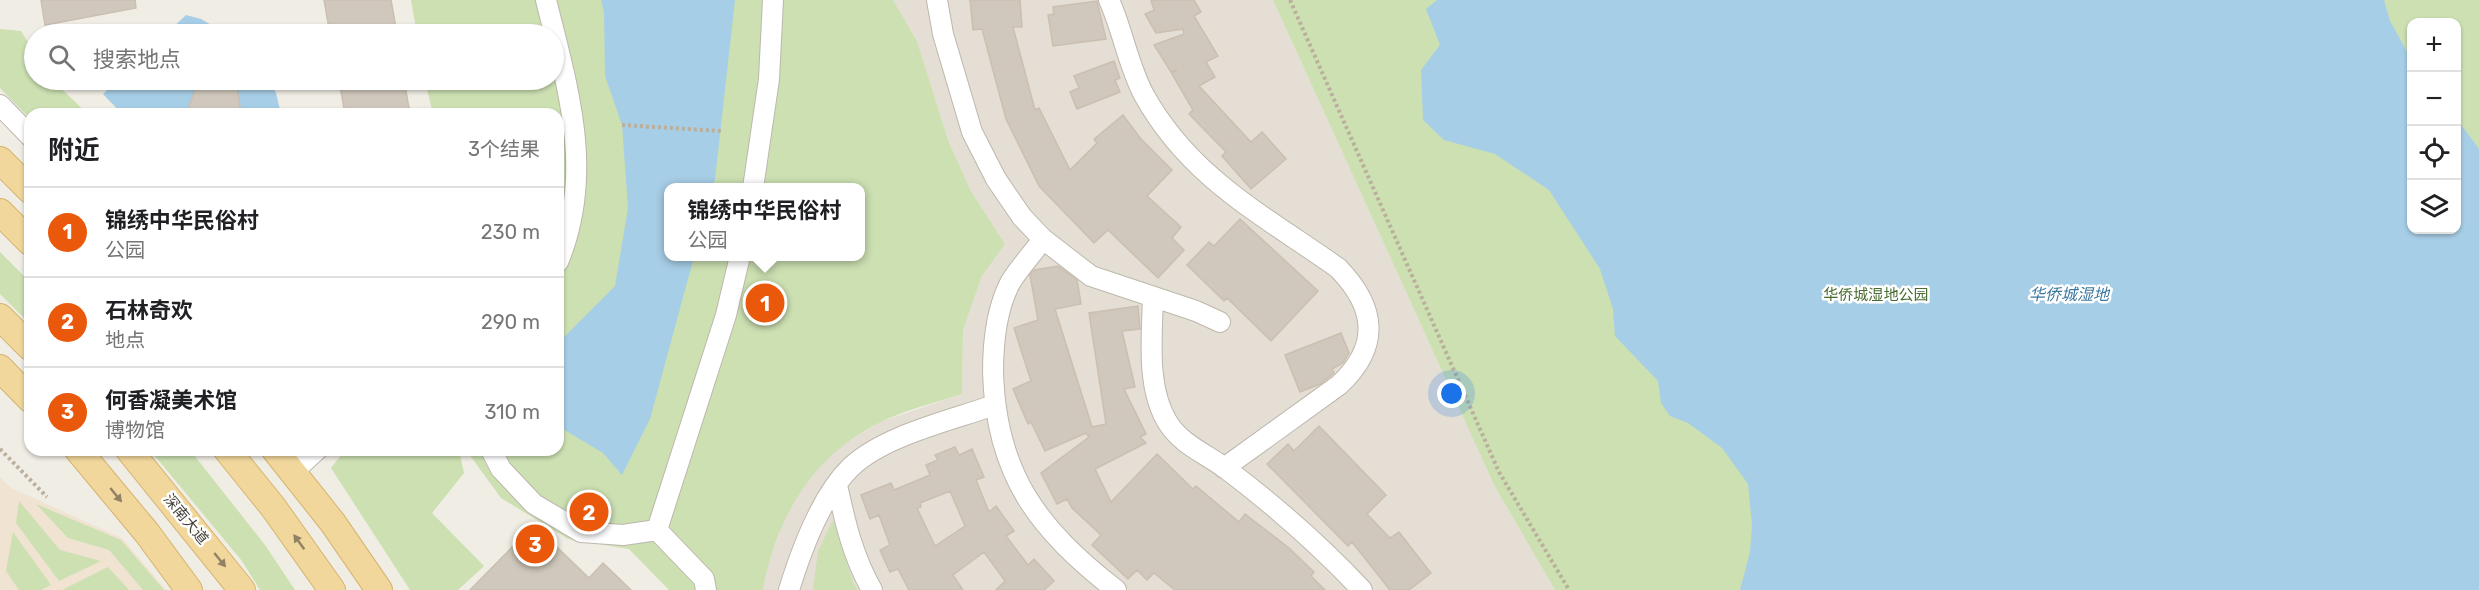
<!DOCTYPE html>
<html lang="zh">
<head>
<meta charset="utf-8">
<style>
	:root { --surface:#fff; --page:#f2f2f2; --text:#202124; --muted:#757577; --line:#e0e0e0; --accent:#ea580c }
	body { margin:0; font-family:Rubik,"Noto Sans SC",sans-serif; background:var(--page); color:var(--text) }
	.controls { position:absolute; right:18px; top:18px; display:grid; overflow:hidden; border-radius:12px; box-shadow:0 2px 4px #0004 }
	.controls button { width:54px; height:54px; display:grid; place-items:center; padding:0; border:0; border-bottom:2px solid var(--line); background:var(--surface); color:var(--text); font:30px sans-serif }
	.you { position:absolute; left:1452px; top:394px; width:21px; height:21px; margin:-15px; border:4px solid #fff; border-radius:50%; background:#1a73e8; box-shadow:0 0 0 9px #1a73e833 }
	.badge { display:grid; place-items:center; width:39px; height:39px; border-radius:50%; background:var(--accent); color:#fff; font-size:20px; font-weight:700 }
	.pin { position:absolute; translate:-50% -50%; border:3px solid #fff; box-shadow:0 2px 6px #0006 }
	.popup { position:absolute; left:664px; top:183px; width:201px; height:78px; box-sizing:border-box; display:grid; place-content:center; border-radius:12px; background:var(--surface); filter:drop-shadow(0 2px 4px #0005); font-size:20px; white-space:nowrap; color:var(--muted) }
	.popup b { font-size:22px; color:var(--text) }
	.popup::after { content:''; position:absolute; left:50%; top:100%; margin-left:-12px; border:12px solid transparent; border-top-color:var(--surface) }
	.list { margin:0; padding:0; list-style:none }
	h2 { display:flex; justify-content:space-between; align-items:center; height:78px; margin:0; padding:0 24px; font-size:26px }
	h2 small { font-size:20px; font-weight:400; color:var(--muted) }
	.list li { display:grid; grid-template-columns:39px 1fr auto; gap:18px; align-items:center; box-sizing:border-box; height:90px; padding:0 24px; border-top:2px solid var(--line) }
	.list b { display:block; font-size:22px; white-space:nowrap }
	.list p { margin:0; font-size:20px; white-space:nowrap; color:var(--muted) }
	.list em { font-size:20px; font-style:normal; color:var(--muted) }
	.icon { flex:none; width:33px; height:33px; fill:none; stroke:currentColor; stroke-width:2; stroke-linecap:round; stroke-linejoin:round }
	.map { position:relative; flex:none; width:2479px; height:590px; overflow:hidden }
	.search { position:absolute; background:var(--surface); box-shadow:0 2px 4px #0004; left:24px; top:24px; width:540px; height:66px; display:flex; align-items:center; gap:15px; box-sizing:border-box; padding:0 21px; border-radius:33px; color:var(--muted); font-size:22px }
	.panel { position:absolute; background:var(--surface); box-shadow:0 2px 4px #0004; left:24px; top:108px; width:540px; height:348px; border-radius:18px }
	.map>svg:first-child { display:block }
	.residential { fill:#e4ded4 }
	.commercial { fill:#f0e3d2 }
	.green { fill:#cce0b2; fill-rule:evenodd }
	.water { fill:#a7cee7 }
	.building { fill:#d0c8bc; stroke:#cabfb0; stroke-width:1.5; fill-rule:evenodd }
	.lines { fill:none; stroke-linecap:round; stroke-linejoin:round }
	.minor-casing { stroke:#bdb7ac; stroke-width:22 }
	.major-casing { stroke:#d5b36e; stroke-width:28 }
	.path { stroke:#baaf9c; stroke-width:4; stroke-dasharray:3 3; stroke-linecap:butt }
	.minor { stroke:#fff; stroke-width:20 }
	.major { stroke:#f2d79c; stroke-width:26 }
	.oneway { fill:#918263 }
	.labels { text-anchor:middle; stroke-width:5; stroke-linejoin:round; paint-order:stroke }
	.park-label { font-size:15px; fill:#486c30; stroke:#fff }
	.street-label { font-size:15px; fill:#423d35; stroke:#fff }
	.water-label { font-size:16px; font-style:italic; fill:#3c78a1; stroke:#fff }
</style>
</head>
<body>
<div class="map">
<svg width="2479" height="590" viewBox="0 0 2479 590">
	<rect width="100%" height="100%" fill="#f0ede5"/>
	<path class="residential" d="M 893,0 L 1273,0 L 1494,485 L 1555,590 L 763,590 L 768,564 L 787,512 L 813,472 L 840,446 L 880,422 L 962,394 L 963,330 L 982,276 L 1005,244 L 971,191 L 948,140 L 917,41 Z"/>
	<path class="commercial" d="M 0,477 L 11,488 L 122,538 L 166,590 L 0,590 Z"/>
	<path class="green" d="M 411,0 L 893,0 L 917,41 L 948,140 L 971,191 L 1005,244 L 982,276 L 963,330 L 962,394 C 935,403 904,410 879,423 C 812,456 776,518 763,590 L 669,590 L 629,549 L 568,539 L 501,498 L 466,450 L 558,450 L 558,114 L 433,114 L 425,80 L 554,80 L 554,34 L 417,34 ZM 669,188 L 861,188 L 861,256 L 669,256 Z
		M 1273,0 L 2479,0 L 2479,590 L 1555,590 L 1494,485 ZM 2412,22 L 2456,22 L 2456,230 L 2412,230 Z
		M 0,29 L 21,31 L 34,52 L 34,80 L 52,80 L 88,114 L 30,114 L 30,119 L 0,88 Z
		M 0,252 L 30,282 L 30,324 L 0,294 Z
		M 150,450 L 190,450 L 265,545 L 295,590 L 260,590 L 242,561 Z
		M 345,450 L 459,450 L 464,473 L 432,513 L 484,566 L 458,590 L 410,590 L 331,468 Z
		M 19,501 L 60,550 L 101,561 L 59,581 L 16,523 Z
		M 36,504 L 121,540 L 164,590 L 143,590 L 109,550 L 68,538 Z
		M 833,520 L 853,582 L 857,590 L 813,590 L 818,551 Z
		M 13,532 L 51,585 L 41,590 L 19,590 L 6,571 Z
		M 108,567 L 129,590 L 62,590 Z"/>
	<path class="water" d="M 601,0 L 735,0 L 715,179 L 713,187 L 669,188 L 669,256 L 694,257 L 650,419 L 622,475 L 603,453 L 558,426 L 558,343 L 615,286 L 628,208 L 622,125 L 605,76 L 604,13 Z
		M 1437,0 L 2384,0 L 2390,21 L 2411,59 L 2412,230 L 2456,230 L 2457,119 L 2479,149 L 2479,590 L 1740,590 L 1750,552 L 1752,525 L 1748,484 L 1722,448 L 1688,423 L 1670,416 L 1661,403 L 1658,381 L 1615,336 L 1613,309 L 1600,269 L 1549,190 L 1495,154 L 1444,140 L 1423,120 L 1421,70 L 1440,45 L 1426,9 Z
		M 186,15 L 201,19 L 227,34 L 166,34 Z
		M 118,80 L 269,80 L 276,93 L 281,114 L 122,114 L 103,94 Z"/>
	<path class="building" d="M 41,0 L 135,0 L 136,8 L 45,25 Z
		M 324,0 L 391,0 L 397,34 L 330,34 Z
		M 970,0 L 1020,0 L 1022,27 L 1013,27 L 1035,110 L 1039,108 L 1070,170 L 1097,143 L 1094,139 L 1123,115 L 1141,139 L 1172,170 L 1147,196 L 1181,227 L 1172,238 L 1184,250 L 1158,278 L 1108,230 L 1094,243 L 1039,186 L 1006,119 L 982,29 L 973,30 Z
		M 1151,0 L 1194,0 L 1201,12 L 1194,16 L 1218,56 L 1206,62 L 1215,77 L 1199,86 L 1251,142 L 1262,132 L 1286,159 L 1251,189 L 1222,156 L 1226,152 L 1189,114 L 1193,110 L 1172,74 L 1177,70 L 1171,72 L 1154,45 L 1184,34 L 1183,29 L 1156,33 L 1145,14 L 1154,10 Z
		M 1097,1 L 1106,39 L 1053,46 L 1048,15 L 1054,14 L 1053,7 Z
		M 1114,61 L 1120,78 L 1115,80 L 1120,92 L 1077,109 L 1070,92 L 1079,88 L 1074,76 Z
		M 199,80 L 236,80 L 241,114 L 186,114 Z
		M 339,80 L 404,80 L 410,114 L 345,114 Z
		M 1240,219 L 1318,291 L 1271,341 L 1227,298 L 1224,301 L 1187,265 L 1209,242 L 1214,246 Z
		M 1058,266 L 1077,280 L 1081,304 L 1055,309 L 1092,427 L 1106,424 L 1089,313 L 1138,306 L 1140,329 L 1122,331 L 1135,387 L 1124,389 L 1146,434 L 1140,437 L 1146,443 L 1095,469 L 1111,502 L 1157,454 L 1193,489 L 1196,486 L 1239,522 L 1245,514 L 1289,548 L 1314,572 L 1311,576 L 1325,590 L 1175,590 L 1154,573 L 1147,580 L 1137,570 L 1128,579 L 1092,545 L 1101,535 L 1072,508 L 1067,499 L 1057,504 L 1041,473 L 1089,437 L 1086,433 L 1045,451 L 1031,422 L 1028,424 L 1013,389 L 1031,381 L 1014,328 L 1038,320 L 1030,275 L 1034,270 Z
		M 1341,333 L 1349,353 L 1343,363 L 1332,369 L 1334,373 L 1320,384 L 1300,392 L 1285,355 Z
		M 1319,426 L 1386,495 L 1367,514 L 1390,538 L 1399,532 L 1431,573 L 1409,590 L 1390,590 L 1352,542 L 1348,546 L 1267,464 L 1288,444 L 1294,451 Z
		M 955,447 L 959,455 L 972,449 L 984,477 L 976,480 L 989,512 L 996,506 L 1014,531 L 1006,536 L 1028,565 L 1034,559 L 1054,581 L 1044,590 L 996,590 L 1005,581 L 984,552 L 953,575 L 963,590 L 909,590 L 898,569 L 890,572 L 880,550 L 890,545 L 879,515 L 870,519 L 861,495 L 891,483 L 894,490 L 930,475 L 926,465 L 938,460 L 935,455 ZM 950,491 L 965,526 L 935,546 L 917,508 L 921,507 L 920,503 Z
		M 534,525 L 589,578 L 603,563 L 631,590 L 470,590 Z"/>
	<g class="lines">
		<g class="minor-casing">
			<path id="minor" d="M 546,0 C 568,89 595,173 558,262
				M 937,0 L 943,34 L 972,132 L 996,179 L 1022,217 L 1043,239 L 1091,276 L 1196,311 L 1220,322
				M 1109,0 C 1123,31 1128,65 1144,95 C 1190,178 1263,215 1338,268 C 1376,307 1381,346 1339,385 L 1224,468
				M 0,105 L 30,136
				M 753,188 L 769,79 L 773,0
				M 1043,239 C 1033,253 1019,268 1010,283 C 996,310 993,343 993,372 C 996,475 1038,529 1116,590
				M 1153,297 C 1152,337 1146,388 1168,423 C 1181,444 1206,454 1225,468 C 1274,505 1320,545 1362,590
				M 491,450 L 501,469 L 534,504 L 581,532 L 623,535 L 657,530 L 726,315 L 740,256
				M 293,472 L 317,450
				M 837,485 C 845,522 853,557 872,590
				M 657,530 L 704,579 L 706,590
				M 789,590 C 801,551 821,496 851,467 C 885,435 950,421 994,405"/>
		</g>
		<g class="major-casing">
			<path id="major" d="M 0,160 L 30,190
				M 0,212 L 30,242
				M 0,317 L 30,347
				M 0,368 L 30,399
				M 78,450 L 147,533 L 189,590
				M 129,450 L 242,590
				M 227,450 L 273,507 L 332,590
				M 275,450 L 333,523 L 379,590"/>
		</g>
		<path class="path" d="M 1290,0 L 1499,472 L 1569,590
			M 622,125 L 721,131
			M 0,449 L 47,497"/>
		<use href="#minor" class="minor"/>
		<use href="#major" class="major"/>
	</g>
	<defs><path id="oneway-solid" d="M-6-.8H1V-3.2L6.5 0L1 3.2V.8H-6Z" transform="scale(1.5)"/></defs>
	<g class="oneway">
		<use href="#oneway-solid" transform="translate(116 495) rotate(51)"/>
		<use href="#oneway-solid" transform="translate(299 542) rotate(-126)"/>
		<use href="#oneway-solid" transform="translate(220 560) rotate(51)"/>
	</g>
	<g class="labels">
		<g class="park-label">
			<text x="1876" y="300">华侨城湿地公园</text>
		</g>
		<g class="street-label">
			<text transform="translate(186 519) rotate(50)" y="5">深南大道</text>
		</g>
		<g class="water-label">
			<text x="2069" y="300">华侨城湿地</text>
		</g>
	</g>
</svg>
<div class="controls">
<button>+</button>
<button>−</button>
<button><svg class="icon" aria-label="locate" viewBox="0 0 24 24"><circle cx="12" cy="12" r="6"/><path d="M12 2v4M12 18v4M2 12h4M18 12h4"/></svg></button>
<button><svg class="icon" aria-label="layers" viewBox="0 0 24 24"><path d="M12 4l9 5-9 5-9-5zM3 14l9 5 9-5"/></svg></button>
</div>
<div class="you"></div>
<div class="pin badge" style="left:765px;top:303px">1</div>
<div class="popup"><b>锦绣中华民俗村</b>公园</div>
<div class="pin badge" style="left:589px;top:512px">2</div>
<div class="pin badge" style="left:535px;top:544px">3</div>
<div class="search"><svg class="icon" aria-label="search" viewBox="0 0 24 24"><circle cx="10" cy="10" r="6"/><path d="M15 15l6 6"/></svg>搜索地点</div>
<section class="panel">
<h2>附近<small>3个结果</small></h2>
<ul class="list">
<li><span class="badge">1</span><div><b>锦绣中华民俗村</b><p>公园</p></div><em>230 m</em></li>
<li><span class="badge">2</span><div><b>石林奇欢</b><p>地点</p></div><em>290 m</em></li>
<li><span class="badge">3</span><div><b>何香凝美术馆</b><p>博物馆</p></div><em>310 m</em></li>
</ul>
</section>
</div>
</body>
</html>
